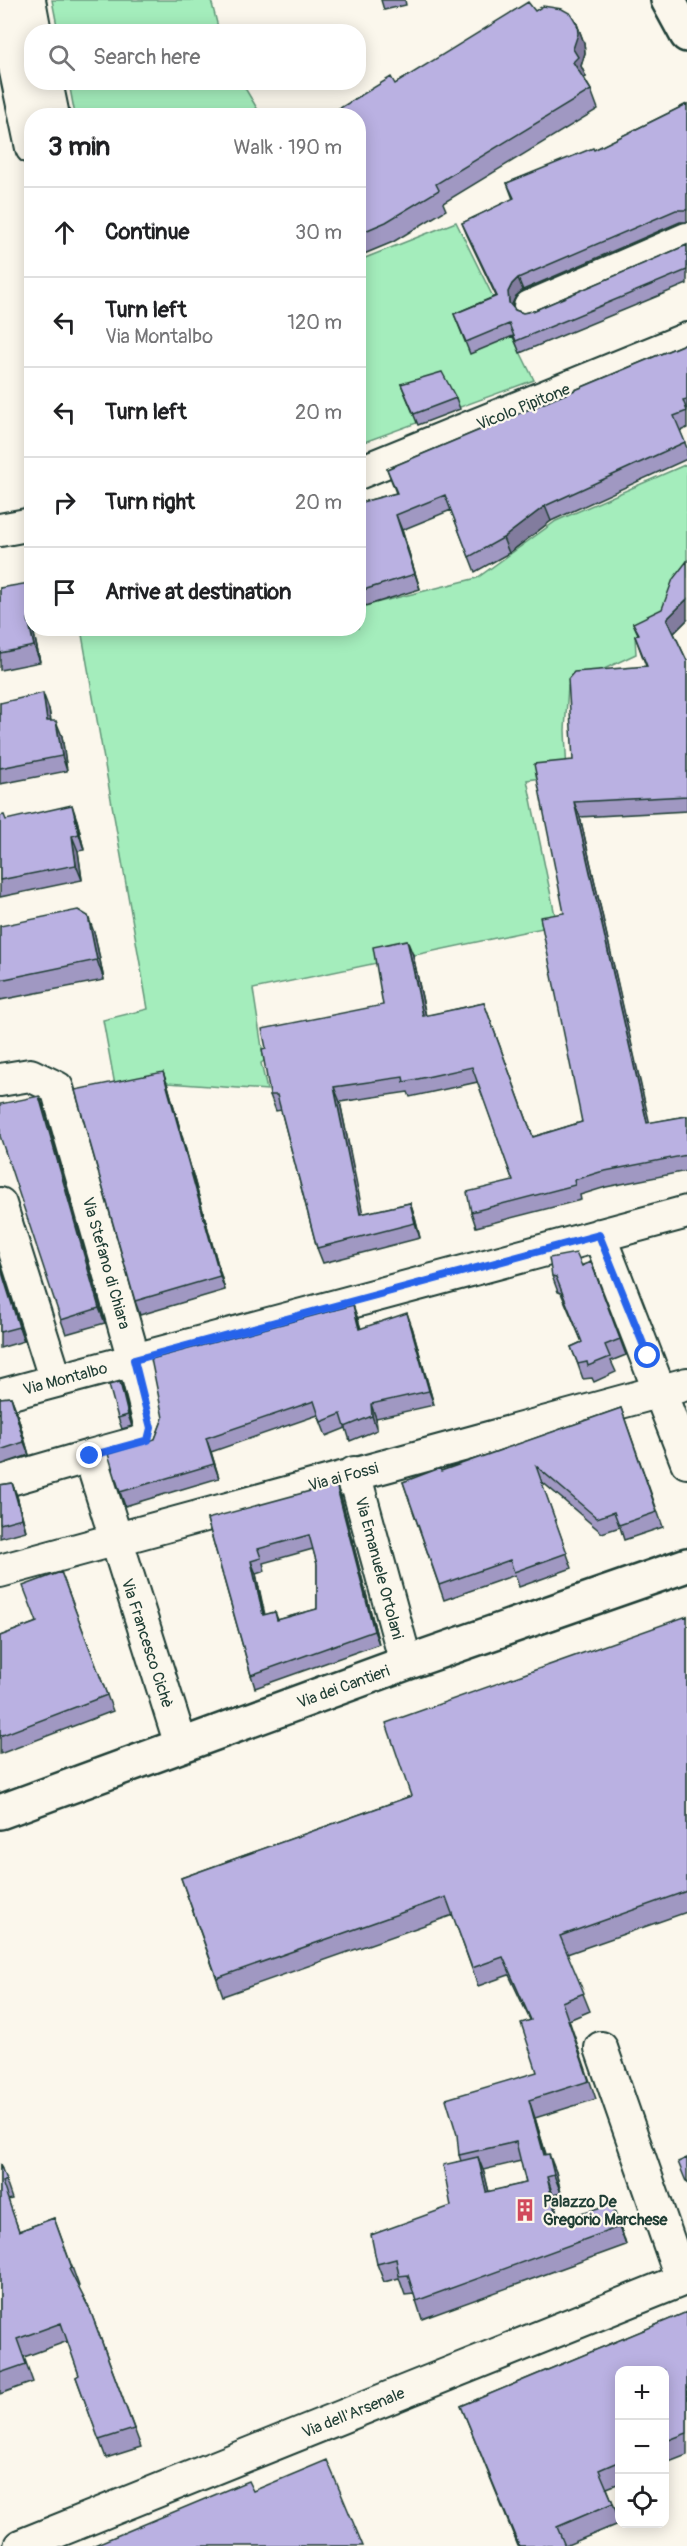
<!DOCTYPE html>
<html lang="en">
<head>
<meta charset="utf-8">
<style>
	:root { --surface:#fff; --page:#f6f6f6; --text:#202124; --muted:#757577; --line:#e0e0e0 }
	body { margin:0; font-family:Pangolin,sans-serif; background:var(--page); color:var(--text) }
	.controls { position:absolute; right:18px; bottom:18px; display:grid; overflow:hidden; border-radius:12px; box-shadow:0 3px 15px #0003 }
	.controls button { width:54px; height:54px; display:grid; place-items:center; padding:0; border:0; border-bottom:2px solid var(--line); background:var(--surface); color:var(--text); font:30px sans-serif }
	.stop { position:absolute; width:18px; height:18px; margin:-14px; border:4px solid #2563eb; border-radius:50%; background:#fff }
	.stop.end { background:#2563eb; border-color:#fff; box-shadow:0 2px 6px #0008 }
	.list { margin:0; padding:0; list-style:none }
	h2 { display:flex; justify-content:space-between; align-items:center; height:78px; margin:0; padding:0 24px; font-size:26px }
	h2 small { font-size:20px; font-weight:400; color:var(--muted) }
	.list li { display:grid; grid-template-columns:39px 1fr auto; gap:18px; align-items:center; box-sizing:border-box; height:90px; padding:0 24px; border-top:2px solid var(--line) }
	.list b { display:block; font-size:22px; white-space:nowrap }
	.list p { margin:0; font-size:20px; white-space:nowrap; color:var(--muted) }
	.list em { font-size:20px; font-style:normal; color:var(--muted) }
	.icon { flex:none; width:33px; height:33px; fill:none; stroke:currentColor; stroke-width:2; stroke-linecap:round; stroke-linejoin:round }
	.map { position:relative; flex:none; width:687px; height:2546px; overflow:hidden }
	.search { position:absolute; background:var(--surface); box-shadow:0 3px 15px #0003; left:24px; top:24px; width:342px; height:66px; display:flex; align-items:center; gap:15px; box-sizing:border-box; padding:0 21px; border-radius:24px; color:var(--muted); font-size:22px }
	.panel { position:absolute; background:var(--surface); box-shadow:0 3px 15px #0003; left:24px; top:108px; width:342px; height:528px; border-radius:24px }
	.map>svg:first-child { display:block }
	.green { fill:#a4edbc; stroke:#629578; stroke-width:1.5 }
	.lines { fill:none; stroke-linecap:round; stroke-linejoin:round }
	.minor-casing { stroke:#1f3d34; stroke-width:36 }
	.secondary-casing { stroke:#1f3d34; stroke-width:38 }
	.minor { stroke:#fbf7ec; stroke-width:32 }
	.secondary { stroke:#fbf7ec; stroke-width:33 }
	.wall { fill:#a098c2; stroke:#1f3d34; stroke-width:1.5; fill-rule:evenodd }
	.shaded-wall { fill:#827c9e; stroke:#1f3d34; stroke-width:1.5 }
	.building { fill:#bab1e2; stroke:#1f3d34; stroke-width:1.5; fill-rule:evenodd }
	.route { stroke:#2563eb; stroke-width:8 }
	.labels { text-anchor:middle; stroke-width:4.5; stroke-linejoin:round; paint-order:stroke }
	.street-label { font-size:16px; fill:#1f3d34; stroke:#fbf7ec }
	.poi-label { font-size:16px; font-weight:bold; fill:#1f3d34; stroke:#fbf7ec; text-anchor:start }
</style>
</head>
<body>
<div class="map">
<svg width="687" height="2546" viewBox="0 0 687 2546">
	<rect width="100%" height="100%" fill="#fbf7ec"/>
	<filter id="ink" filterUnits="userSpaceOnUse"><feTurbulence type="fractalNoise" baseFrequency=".0167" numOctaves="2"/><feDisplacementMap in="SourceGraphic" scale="12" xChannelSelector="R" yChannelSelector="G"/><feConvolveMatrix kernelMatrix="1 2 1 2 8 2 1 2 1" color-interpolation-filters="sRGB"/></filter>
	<g filter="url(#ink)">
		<path class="green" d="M 52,0 L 211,0 L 219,31 L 58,31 Z
			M 69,83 L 242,83 L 261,115 L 75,115 Z
			M 456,222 L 534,380 L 359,444 L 358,249 L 365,258 Z
			M 687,464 L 687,577 L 658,622 L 635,636 L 636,654 L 568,686 L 565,730 L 567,775 L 527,780 L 557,925 L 253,989 L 264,1061 L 261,1063 L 267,1090 L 167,1083 L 116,1091 L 103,1020 L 148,1009 L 81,629 L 358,628 L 359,607 L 477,578 L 556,521 Z"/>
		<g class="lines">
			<g class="minor-casing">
				<path id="minor" d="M 1,0 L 32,148
					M 29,0 L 35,32
					M 46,82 L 53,116
					M 530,307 L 687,239
					M 358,473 L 687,339
					M 0,530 L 32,524
					M 0,1080 L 30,1075 L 57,1088 L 134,1360 L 151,1428 L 148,1440 L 90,1456 L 181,1745
					M 0,1204 L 56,1381
					M 599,1235 L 687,1462
					M 0,1396 L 687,1212
					M 354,1473 L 406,1663
					M 0,1482 L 90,1456
					M 0,1571 L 687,1384
					M 601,2048 L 682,2280
					M 20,2546 L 687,2278"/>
			</g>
			<g class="secondary-casing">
				<path id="secondary" d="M 668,0 L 687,35
					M 0,1812 L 406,1663 L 687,1565"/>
			</g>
			<use href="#minor" class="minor"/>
			<use href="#secondary" class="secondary"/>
		</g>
		<path class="wall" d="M 381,0 L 405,0 L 406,5 L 384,10 Z
			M 535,11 L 577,24 L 584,43 L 585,53 L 581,66 L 586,77 L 584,78 L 591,90 L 598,109 L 443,203 L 446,210 L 393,242 L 364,254 L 358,245 L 358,116 L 395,84 Z
			M 687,104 L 687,222 L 680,222 L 523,290 L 516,296 L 512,304 L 515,310 L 523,313 L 533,311 L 687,245 L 687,284 L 520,353 L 513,336 L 470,354 L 454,314 L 496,296 L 467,235 L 462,223 L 513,199 L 507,183 L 594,150 Z
			M 687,343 L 687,428 L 680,431 L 687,448 L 687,459 L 551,521 L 509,553 L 475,572 L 451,510 L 402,530 L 420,589 L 365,606 L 364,603 L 358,604 L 358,503 L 396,493 L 387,469 Z
			M 401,384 L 456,398 L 460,409 L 418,425 Z
			M 0,588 L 32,590 L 32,628 L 41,628 L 41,633 L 34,634 L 40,662 L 0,670 Z
			M 687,620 L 674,633 L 687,661 L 687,811 L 580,817 L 649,1123 L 687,1116 L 687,1171 L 606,1187 L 580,1195 L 581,1200 L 476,1227 L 471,1212 L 513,1181 L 478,1082 L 410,1097 L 408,1092 L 340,1102 L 362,1214 L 410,1203 L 415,1218 L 420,1238 L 323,1263 L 317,1248 L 281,1110 L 276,1111 L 270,1095 L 383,1005 L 413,955 L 426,1016 L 484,1003 L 533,1137 L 582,1122 L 564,913 L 573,760 L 646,666 L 635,636 L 638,634 L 633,623 Z
			M 0,703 L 49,709 L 51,721 L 62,736 L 67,771 L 0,784 Z
			M 0,816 L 6,820 L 77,820 L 84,850 L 78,851 L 82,880 L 0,897 Z
			M 0,926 L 95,935 L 104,980 L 0,1000 Z
			M 168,1086 L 225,1290 L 140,1315 L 135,1301 Z
			M 39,1096 L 45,1111 L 105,1323 L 66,1334 L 61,1320 Z
			M 591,1262 L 626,1355 L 611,1361 L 616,1372 L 594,1382 L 592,1378 L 583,1379 L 577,1362 L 571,1347 L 582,1342 L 561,1293 L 558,1292 L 552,1276 Z
			M 0,1265 L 24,1341 L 0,1348 Z
			M 358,1319 L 361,1329 L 412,1327 L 434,1405 L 376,1418 L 377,1430 L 350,1441 L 346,1428 L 326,1436 L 318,1415 L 211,1452 L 219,1478 L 125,1506 L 120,1492 L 155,1439 L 163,1418 Z
			M 120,1382 L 124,1393 L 132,1426 L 122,1429 L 118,1418 Z
			M 11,1397 L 16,1410 L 29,1455 L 0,1465 L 0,1398 Z
			M 621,1408 L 663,1527 L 624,1540 L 620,1527 L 602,1533 L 541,1481 L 572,1568 L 519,1587 L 515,1575 L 444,1600 L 403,1482 L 441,1471 Z
			M 12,1483 L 17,1496 L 26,1531 L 0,1538 L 0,1485 Z
			M 341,1497 L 379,1644 L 255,1688 L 251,1675 L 207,1519 ZM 313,1549 L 317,1564 L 317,1609 L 278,1620 L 275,1612 L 265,1615 L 256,1574 L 265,1571 L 263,1563 Z
			M 61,1572 L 113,1711 L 0,1754 L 0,1636 L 37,1622 Z
			M 687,1616 L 687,1912 L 567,1954 L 590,2011 L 569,2020 L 596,2099 L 535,2118 L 546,2154 L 556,2172 L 561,2193 L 553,2195 L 559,2220 L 619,2222 L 626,2245 L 422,2319 L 414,2294 L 405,2295 L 399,2278 L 384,2282 L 377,2264 L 451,2206 L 461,2161 L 459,2155 L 537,2072 L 530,2020 L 509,1975 L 478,1986 L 453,1915 L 223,1996 L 181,1878 L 411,1796 ZM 521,2161 L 526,2183 L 489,2192 L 483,2170 Z
			M 0,2164 L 12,2199 L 8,2200 L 19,2231 L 54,2218 L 79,2286 L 78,2287 L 90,2310 L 141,2447 L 106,2458 L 76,2377 L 79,2375 L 68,2341 L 24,2357 L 33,2382 L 0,2394 Z
			M 687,2312 L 687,2455 L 664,2464 L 664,2370 L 620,2370 L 620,2483 L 607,2488 L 613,2503 L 620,2523 L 565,2546 L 518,2546 L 461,2406 Z"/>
		<path class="shaded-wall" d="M 577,24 L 584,43 L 585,53 L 581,66 L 586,77 L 580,81 L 573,62 L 573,49 Z
			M 518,278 L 523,290 L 516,296 L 512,304 L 514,315 L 509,303 L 508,292 L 512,284 Z
			M 545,506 L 551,521 L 509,553 L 503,538 Z
			M 396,515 L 402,530 L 420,589 L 415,574 Z
			M 687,599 L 687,620 L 672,635 L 667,619 Z
			M 28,619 L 34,634 L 40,662 L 34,646 Z
			M 43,693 L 49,709 L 53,736 L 47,721 Z
			M 56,721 L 62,736 L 67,771 L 62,756 Z
			M 574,802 L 580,817 L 653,1138 L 647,1123 Z
			M 72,805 L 77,820 L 84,850 L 79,834 Z
			M 72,836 L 78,851 L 82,880 L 76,865 Z
			M 88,916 L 95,935 L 104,980 L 97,960 Z
			M 407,940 L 413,955 L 429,1031 L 423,1016 Z
			M 163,1072 L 168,1086 L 225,1290 L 220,1276 Z
			M 334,1087 L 340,1102 L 366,1229 L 360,1214 Z
			M 39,1096 L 45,1111 L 105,1323 L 99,1308 Z
			M 410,1203 L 415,1218 L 420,1238 L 415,1223 Z
			M 0,1265 L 4,1277 L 24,1341 L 19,1327 Z
			M 353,1305 L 358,1319 L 364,1343 L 359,1329 Z
			M 407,1313 L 412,1327 L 434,1405 L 429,1391 Z
			M 120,1382 L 124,1393 L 132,1426 L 128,1415 Z
			M 11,1397 L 16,1410 L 29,1455 L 24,1442 Z
			M 371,1404 L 376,1418 L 377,1430 L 372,1416 Z
			M 206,1438 L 211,1452 L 219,1478 L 214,1464 Z
			M 12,1483 L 17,1496 L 26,1531 L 22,1518 Z
			M 336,1484 L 341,1497 L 379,1644 L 374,1631 Z
			M 251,1561 L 256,1574 L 267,1629 L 263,1615 Z
			M 529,2100 L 535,2118 L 551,2173 L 544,2155 Z
			M 549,2154 L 556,2172 L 561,2193 L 554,2175 Z
			M 478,2157 L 485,2175 L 493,2210 L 486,2192 Z
			M 547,2177 L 553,2195 L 564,2238 L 557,2220 Z
			M 612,2204 L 619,2222 L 626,2245 L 619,2227 Z"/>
		<path class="building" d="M 528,2 L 535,11 L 543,6 L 562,9 L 571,14 L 577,24 L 578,34 L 573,49 L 578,57 L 573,62 L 591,90 L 436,184 L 439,190 L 386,222 L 358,234 L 358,116 L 327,116 L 391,77 L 395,84 Z
			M 687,104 L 687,210 L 676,210 L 518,278 L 512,284 L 508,292 L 509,303 L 515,310 L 523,313 L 533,311 L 687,245 L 687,270 L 516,341 L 509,324 L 466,342 L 454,314 L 497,296 L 462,223 L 514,198 L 507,183 L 593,148 L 594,150 Z
			M 687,343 L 687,399 L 683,400 L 687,411 L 674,416 L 685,442 L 545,506 L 503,538 L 469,557 L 445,495 L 396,515 L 415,574 L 360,591 L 358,588 L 358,503 L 397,493 L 387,469 Z
			M 442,372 L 456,398 L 414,414 L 401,384 Z
			M 687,561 L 687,599 L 667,619 L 687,661 L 687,796 L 574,802 L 647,1123 L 687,1116 L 687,1155 L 600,1172 L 574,1180 L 575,1185 L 471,1212 L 467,1192 L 513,1181 L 472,1067 L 404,1082 L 403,1077 L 334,1087 L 360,1214 L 410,1203 L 415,1223 L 317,1248 L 277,1095 L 270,1095 L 262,1049 L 266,1048 L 262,1029 L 383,1005 L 373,947 L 407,940 L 423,1016 L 484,1003 L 533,1137 L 582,1122 L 540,917 L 564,913 L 534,764 L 573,760 L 568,679 L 574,672 L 647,666 L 635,636 L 639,634 L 633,623 L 662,609 L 673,579 Z
			M 29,583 L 32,595 L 32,618 L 28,619 L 34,646 L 0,653 L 0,588 Z
			M 43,693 L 47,721 L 56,721 L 62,756 L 0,768 L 0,703 Z
			M 72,805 L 79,834 L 72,836 L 76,865 L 0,880 L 0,816 L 4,815 L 6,820 Z
			M 78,910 L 88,916 L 97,960 L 0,980 L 0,926 Z
			M 163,1072 L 220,1276 L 135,1301 L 75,1090 Z
			M 39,1096 L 99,1308 L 61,1320 L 0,1136 L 0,1104 Z
			M 576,1253 L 582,1266 L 591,1262 L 620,1339 L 605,1345 L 610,1357 L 588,1366 L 587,1362 L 578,1364 L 571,1347 L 582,1342 L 556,1277 L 552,1276 L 549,1258 Z
			M 0,1266 L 19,1327 L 0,1332 Z
			M 353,1305 L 359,1329 L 407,1313 L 429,1391 L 371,1404 L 372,1416 L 345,1427 L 341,1414 L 321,1422 L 314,1401 L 206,1438 L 214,1464 L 120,1492 L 108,1454 L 155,1439 L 163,1418 L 151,1359 Z
			M 120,1382 L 128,1415 L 118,1418 L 109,1385 Z
			M 11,1397 L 24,1442 L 0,1450 L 0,1398 Z
			M 621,1408 L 657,1512 L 619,1525 L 614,1512 L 597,1518 L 536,1466 L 567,1553 L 514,1572 L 510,1560 L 439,1585 L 403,1482 L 440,1468 L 441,1471 Z
			M 12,1483 L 22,1518 L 0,1524 L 0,1485 Z
			M 336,1484 L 374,1631 L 251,1675 L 207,1519 ZM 309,1535 L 317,1564 L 317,1609 L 277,1620 L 275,1612 L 263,1615 L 251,1561 L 261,1558 L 258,1549 Z
			M 61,1572 L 107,1695 L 0,1736 L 0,1636 L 37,1622 L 23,1586 Z
			M 687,1616 L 687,1891 L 560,1936 L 584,1993 L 562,2002 L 589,2081 L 529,2100 L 544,2155 L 549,2154 L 554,2175 L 547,2177 L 557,2220 L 612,2204 L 619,2227 L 416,2301 L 408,2275 L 399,2276 L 396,2259 L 377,2264 L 371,2235 L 451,2206 L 443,2165 L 478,2157 L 486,2192 L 526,2183 L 516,2142 L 459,2155 L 457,2135 L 446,2099 L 537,2072 L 521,2023 L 531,2020 L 503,1957 L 472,1968 L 446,1897 L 217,1978 L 181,1878 L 411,1796 L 386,1723 Z
			M 687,2158 L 687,2184 L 678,2162 Z
			M 0,2164 L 6,2180 L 2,2182 L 19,2231 L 54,2218 L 72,2268 L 69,2269 L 90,2310 L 134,2429 L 99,2440 L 76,2377 L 79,2375 L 61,2323 L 17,2339 L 26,2364 L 0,2373 Z
			M 687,2312 L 687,2433 L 664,2442 L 664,2370 L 620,2370 L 620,2461 L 599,2470 L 613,2503 L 557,2527 L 565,2546 L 519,2546 L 461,2406 Z
			M 327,2460 L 363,2546 L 92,2546 L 248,2481 L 253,2491 Z"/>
	</g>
	<g class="lines" filter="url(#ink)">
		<path class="route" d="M 90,1456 L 148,1440 L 151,1428 L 134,1360 L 599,1235 L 648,1356"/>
	</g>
	<defs>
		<g id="building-bare" transform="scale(1.8)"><path d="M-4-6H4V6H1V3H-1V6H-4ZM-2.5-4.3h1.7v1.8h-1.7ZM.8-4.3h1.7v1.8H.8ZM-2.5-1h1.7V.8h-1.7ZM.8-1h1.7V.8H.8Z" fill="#d1495b" stroke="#fbf7ec" stroke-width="2.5" paint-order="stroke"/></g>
	</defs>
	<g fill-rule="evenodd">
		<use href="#building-bare" x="525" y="2210"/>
	</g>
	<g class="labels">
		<g class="street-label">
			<text transform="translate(523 406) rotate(-22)" y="6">Vicolo Pipitone</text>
			<text transform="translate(107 1263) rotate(74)" y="6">Via Stefano di Chiara</text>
			<text transform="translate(65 1378) rotate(-15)" y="6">Via Montalbo</text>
			<text transform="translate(343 1476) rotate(-15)" y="6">Via ai Fossi</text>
			<text transform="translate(380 1568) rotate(75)" y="6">Via Emanuele Ortolani</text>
			<text transform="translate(148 1643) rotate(72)" y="6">Via Francesco Cichè</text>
			<text transform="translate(343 1686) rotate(-20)" y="6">Via dei Cantieri</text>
			<text transform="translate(353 2412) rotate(-22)" y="6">Via dell'Arsenale</text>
		</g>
		<g class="poi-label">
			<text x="543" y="2207">Palazzo De<tspan x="543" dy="18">Gregorio Marchese</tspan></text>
		</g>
	</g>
</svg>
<div class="controls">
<button>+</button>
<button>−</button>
<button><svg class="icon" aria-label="locate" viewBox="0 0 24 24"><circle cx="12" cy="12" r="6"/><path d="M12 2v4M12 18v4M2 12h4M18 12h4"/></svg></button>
</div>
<div class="stop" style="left:648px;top:1356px"></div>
<div class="stop end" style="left:90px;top:1456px"></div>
<div class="search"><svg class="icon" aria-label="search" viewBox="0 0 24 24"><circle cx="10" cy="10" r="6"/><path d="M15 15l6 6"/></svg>Search here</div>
<section class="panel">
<h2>3 min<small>Walk · 190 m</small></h2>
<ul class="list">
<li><svg class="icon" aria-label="ahead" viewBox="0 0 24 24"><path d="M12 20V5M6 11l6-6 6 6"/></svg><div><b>Continue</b></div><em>30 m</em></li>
<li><svg class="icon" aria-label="left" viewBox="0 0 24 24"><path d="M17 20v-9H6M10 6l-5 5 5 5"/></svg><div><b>Turn left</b><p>Via Montalbo</p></div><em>120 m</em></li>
<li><svg class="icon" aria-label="left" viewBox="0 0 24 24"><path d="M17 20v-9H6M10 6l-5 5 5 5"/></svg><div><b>Turn left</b></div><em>20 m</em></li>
<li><svg class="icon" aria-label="right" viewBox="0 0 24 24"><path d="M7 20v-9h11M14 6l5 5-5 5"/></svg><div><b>Turn right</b></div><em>20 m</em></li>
<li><svg class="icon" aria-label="arrive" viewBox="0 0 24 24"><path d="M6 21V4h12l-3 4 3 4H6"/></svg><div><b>Arrive at destination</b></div></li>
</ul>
</section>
</div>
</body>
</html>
